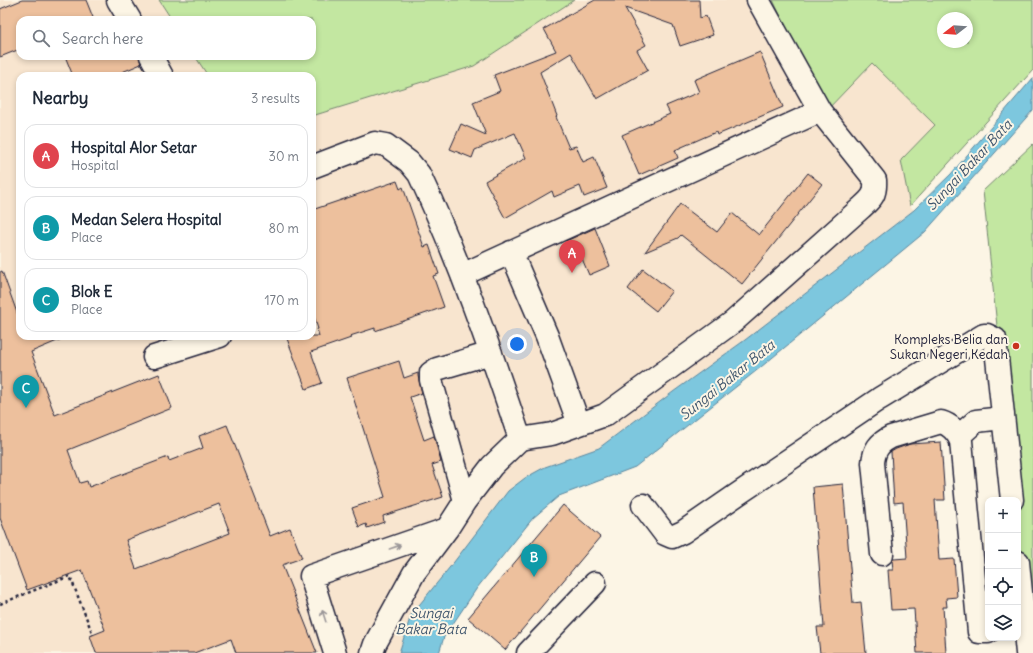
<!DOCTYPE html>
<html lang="en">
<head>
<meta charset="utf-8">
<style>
	:root { --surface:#fff; --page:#f6f6f7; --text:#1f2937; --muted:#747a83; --line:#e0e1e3; --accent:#0b8043 }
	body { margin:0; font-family:Delius,sans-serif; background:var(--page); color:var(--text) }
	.controls { position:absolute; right:12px; bottom:12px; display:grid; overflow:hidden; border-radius:8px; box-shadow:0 2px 6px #0003 }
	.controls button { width:36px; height:36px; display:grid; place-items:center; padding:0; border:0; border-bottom:1px solid var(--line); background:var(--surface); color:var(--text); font:20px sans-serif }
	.compass { position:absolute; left:937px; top:12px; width:36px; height:36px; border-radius:50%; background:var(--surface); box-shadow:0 2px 6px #0003; rotate:253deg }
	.you { position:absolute; left:517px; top:344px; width:14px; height:14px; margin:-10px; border:3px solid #fff; border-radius:50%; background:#1a73e8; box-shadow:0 0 0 6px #1a73e833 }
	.badge { display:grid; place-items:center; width:26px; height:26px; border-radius:50%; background:var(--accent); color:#fff; font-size:13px; font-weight:700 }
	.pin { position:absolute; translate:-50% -33px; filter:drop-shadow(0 1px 2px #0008) }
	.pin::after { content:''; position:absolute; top:21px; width:14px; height:12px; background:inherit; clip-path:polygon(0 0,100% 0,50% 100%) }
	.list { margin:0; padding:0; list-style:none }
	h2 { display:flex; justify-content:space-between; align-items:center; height:52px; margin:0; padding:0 16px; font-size:17px }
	h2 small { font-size:13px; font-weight:400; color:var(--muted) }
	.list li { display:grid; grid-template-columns:26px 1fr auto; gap:12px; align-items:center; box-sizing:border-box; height:64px; margin:0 8px 8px; padding:0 8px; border:1px solid var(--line); border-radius:12px }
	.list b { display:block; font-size:15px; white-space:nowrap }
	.list p { margin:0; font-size:13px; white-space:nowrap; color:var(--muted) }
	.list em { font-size:13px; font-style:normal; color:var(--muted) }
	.icon { flex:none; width:22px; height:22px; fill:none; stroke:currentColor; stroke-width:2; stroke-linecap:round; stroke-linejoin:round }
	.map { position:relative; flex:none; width:1033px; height:653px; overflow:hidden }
	.search { position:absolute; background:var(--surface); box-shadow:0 2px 6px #0003; left:16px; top:16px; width:300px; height:44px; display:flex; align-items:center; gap:10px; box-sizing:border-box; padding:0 14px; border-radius:12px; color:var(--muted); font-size:15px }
	.panel { position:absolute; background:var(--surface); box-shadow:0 2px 6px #0003; left:16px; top:72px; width:300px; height:268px; border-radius:12px }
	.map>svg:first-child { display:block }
	.built { fill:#f8e5cf }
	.green { fill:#c3e7a1; stroke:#72846e; fill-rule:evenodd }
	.water { fill:#7dc7de; stroke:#59859d }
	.building { fill:#edc09d; stroke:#22223b; fill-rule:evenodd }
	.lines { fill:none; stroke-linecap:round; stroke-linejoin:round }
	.minor-casing { stroke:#22223b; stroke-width:25 }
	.path { stroke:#22223b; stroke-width:2.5; stroke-dasharray:3 3; stroke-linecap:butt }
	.minor { stroke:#fcf5e5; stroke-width:22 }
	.oneway { stroke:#9a9698 }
	.poi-dot { fill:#c8321e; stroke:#fcf5e5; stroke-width:1.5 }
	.labels { text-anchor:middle; stroke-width:4; stroke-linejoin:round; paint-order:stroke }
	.poi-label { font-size:13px; fill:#22223b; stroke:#fcf5e5; text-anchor:end }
	.water-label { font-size:14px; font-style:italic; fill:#3d546c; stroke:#fcf5e5 }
</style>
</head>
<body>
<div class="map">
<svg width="1033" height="653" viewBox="0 0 1033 653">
	<rect width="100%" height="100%" fill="#fcf5e5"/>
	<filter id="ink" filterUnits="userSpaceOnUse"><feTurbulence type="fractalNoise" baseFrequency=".025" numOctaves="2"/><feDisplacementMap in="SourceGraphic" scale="8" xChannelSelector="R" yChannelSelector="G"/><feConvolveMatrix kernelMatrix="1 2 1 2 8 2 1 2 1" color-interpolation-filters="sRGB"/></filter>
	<g filter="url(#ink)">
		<path class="built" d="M 0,0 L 159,0 L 172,20 L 20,20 L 20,56 L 195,56 L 208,76 L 20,76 L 20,336 L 312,336 L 312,116 L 473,66 L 574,0 L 773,0 L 826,111 L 872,63 L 935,125 L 901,160 L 910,206 L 914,210 L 745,340 L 673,392 L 599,448 L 545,467 L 454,562 L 411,615 L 399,653 L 0,653 Z"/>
		<path class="green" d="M 159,0 L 574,0 L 474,66 L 312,116 L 312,76 L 208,76 L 195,56 L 312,56 L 312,20 L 172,20 Z
			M 773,0 L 1033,0 L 1033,70 L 910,206 L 901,160 L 935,125 L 872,63 L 826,111 ZM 943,18 L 967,18 L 967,42 L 943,42 Z
			M 1033,144 L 1033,653 L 1030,653 L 1018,534 L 1018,500 L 1015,500 L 983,191 Z"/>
		<path class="water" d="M 1033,78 L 1033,110 L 925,232 L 761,367 L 635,467 L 559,496 L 533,518 L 477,588 L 444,637 L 439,653 L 399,653 L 411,615 L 454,562 L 508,491 L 525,478 L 545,467 L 599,448 L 673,392 L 745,340 L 914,210 L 951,174 Z"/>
		<path class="building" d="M 22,0 L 86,0 L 94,20 L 20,20 L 20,49 L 0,57 L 0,9 Z
			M 595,0 L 699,0 L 700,18 L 706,16 L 713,35 L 680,46 L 673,25 L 625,8 L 646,45 L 637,50 L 648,70 L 597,99 L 571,53 L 540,72 L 557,116 L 556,117 L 569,148 L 576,146 L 583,162 L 594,157 L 607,188 L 584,197 L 580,186 L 554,197 L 552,191 L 505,218 L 485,181 L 526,158 L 515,133 L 475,150 L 472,158 L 450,149 L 461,124 L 486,135 L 473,102 L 500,91 L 494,75 L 556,51 L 544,29 Z
			M 760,52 L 783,107 L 717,135 L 716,132 L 675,150 L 678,158 L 639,175 L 622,135 L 670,114 L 666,106 L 699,92 L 694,80 Z
			M 65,56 L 139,56 L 141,64 L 113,76 L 73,76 Z
			M 808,173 L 822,184 L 742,284 L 681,235 L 678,238 L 645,252 L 680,204 L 717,232 L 732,213 L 759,235 Z
			M 397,181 L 400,189 L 403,187 L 424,247 L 429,245 L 439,274 L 433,276 L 444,307 L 375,331 L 375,328 L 350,336 L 351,338 L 311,352 L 322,383 L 306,389 L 286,336 L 319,336 L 317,329 L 318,329 L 312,310 L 312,210 Z
			M 595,228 L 610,266 L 589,275 L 580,254 L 572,257 L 566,241 Z
			M 643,269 L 672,291 L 656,311 L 628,289 Z
			M 2,271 L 20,321 L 20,336 L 69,336 L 31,352 L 55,415 L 159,374 L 172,408 L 68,450 L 80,483 L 87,481 L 89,487 L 168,457 L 169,461 L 203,448 L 199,436 L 227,425 L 270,536 L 290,528 L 302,558 L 282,565 L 317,653 L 236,653 L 231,639 L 194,653 L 96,653 L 90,636 L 105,630 L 82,570 L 27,590 L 0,518 L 0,272 ZM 219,504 L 230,533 L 136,569 L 126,540 Z
			M 399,361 L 404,378 L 418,373 L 418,376 L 422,393 L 410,397 L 424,440 L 434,436 L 441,462 L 432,465 L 443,497 L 383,516 L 384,522 L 367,528 L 366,524 L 359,527 L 352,508 L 385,497 L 347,378 Z
			M 941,442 L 945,500 L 935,500 L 939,560 L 954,559 L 957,597 L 946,598 L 947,607 L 943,607 L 946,653 L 917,653 L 914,609 L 891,610 L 888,570 L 893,570 L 892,560 L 894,559 L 907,558 L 903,502 L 894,503 L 891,452 L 896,449 L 910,444 Z
			M 843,484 L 853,603 L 861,602 L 866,653 L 820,653 L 817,627 L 824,627 L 813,487 Z
			M 563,505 L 600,537 L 505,650 L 468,618 Z"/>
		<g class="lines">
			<g class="minor-casing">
				<path id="minor" d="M 118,0 L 130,20
					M 151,56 L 162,76
					M 312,167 L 375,143 L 386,145 L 409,162 L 419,174 C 459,259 490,349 520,439
					M 511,252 L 547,336 L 579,424
					M 462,275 L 820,111
					M 154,357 L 220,336
					M 959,436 L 976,421 L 1003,418
					M 465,501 L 431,380 L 431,373 L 437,369 L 491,353
					M 643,505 L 665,534 L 672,537 L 683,532 L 738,494 L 879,399 L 984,335 L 987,335 L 995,339 L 1012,500
					M 882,554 L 873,463 C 874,450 879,443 891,437 L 941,422 C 951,425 957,432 961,441 L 979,632 L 988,632
					M 1018,562 L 1027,653
					M 335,653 L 311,576 L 447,529
					M 372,653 L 375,644 L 414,573 L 447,529 L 465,501 L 492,466 L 520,439 L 552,434 L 605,415 L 733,322 L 861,208 C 872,198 876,195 875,180 L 820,111 L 758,0
					M 528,653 L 595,583"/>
			</g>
			<path class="path" d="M 0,604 L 70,576 L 93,635"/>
			<use href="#minor" class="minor"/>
		</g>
		<defs><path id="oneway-shaft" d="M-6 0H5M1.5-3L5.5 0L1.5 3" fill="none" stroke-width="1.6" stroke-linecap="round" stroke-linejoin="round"/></defs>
		<g class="oneway">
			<use href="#oneway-shaft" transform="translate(395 547) rotate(-19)"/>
			<use href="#oneway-shaft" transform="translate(324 616) rotate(-108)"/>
		</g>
	</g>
	<circle class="poi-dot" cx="1016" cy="346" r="4"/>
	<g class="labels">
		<g class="poi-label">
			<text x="1008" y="344">Kompleks Belia dan<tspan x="1008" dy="15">Sukan Negeri Kedah</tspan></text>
		</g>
		<g class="water-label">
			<text transform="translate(969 165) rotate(-47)" y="5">Sungai Bakar Bata</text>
			<text transform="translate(727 380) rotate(-39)" y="5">Sungai Bakar Bata</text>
			<text x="431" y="618">Sungai<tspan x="431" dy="16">Bakar Bata</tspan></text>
		</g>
	</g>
</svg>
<div class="controls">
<button>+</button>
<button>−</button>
<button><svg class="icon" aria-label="locate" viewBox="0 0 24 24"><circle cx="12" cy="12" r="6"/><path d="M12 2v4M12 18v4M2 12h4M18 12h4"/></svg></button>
<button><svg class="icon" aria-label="layers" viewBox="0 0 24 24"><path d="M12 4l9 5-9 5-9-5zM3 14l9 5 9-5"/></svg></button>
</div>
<svg class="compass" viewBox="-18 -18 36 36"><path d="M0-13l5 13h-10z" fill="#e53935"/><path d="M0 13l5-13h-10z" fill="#747a83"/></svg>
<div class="you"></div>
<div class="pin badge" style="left:572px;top:273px;background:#e0444e">A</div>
<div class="pin badge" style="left:534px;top:577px;background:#0f9aa8">B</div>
<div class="pin badge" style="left:26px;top:408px;background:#0f9aa8">C</div>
<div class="search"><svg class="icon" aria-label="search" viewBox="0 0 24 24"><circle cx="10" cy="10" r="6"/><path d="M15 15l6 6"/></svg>Search here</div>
<section class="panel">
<h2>Nearby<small>3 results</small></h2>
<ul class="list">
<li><span class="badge" style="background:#e0444e">A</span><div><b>Hospital Alor Setar</b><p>Hospital</p></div><em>30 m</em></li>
<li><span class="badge" style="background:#0f9aa8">B</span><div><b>Medan Selera Hospital</b><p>Place</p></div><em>80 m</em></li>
<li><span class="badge" style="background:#0f9aa8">C</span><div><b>Blok E</b><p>Place</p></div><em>170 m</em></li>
</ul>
</section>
</div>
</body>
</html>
